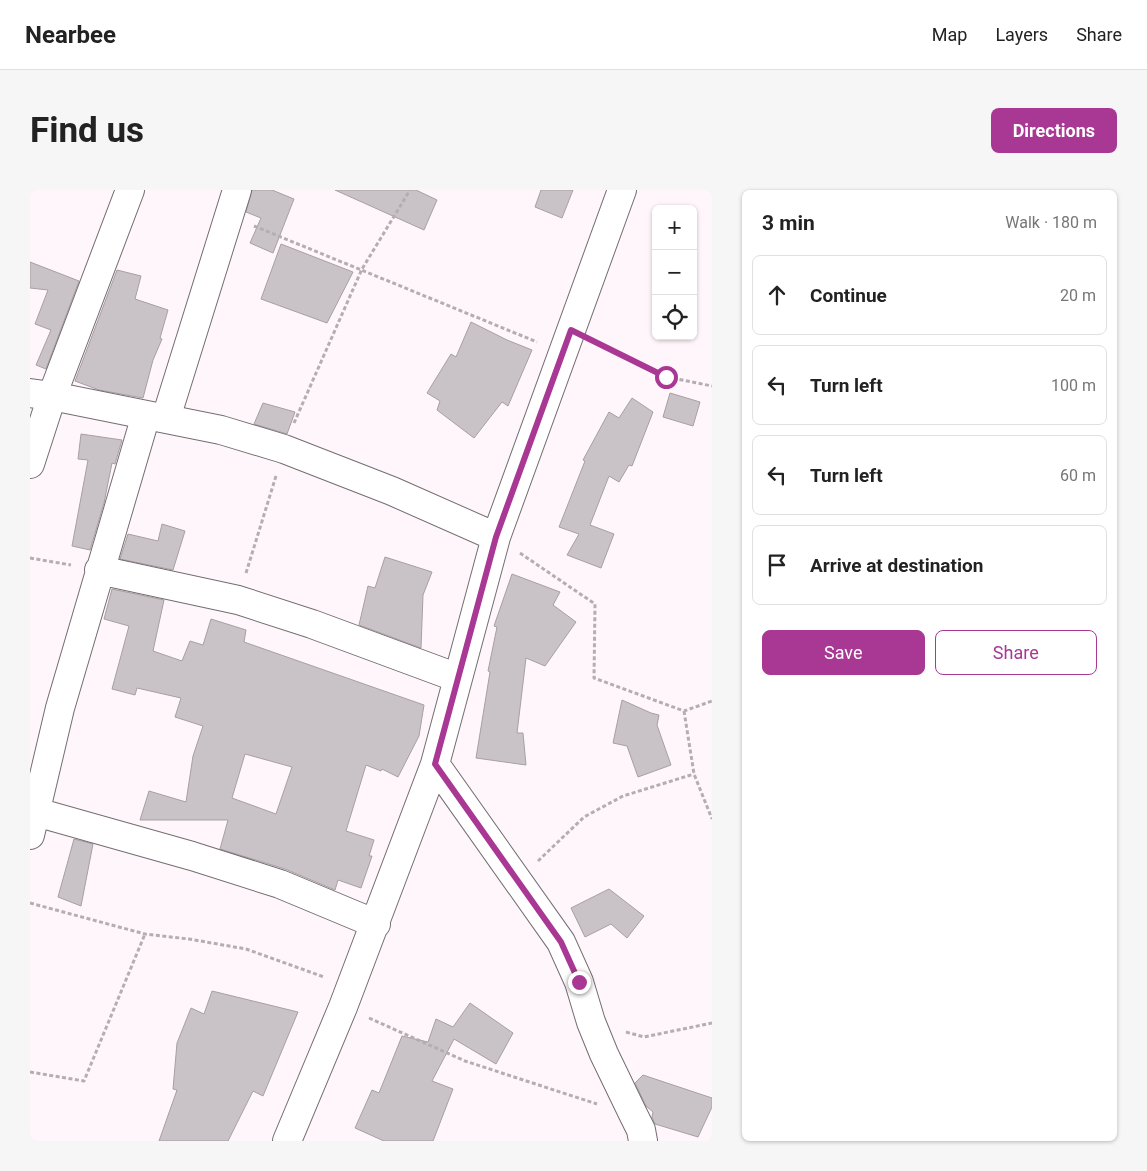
<!DOCTYPE html>
<html lang="en">
<head>
<meta charset="utf-8">
<style>
	:root { --surface:#fff; --page:#f6f6f6; --text:#222; --muted:#767676; --line:#e0e0e0; --accent:#a93894 }
	body { margin:0; font-family:Roboto,sans-serif; background:var(--page); color:var(--text) }
	.controls { position:absolute; right:15px; top:15px; display:grid; overflow:hidden; border-radius:8px; box-shadow:0 1px 4px #0004 }
	.controls button { width:45px; height:45px; display:grid; place-items:center; padding:0; border:0; border-bottom:1px solid var(--line); background:var(--surface); color:var(--text); font:25px sans-serif }
	.stop { position:absolute; width:15px; height:15px; margin:-11px; border:4px solid #a93894; border-radius:50%; background:#fff }
	.stop.end { background:#a93894; border-color:#fff; box-shadow:0 1px 5px #0008 }
	.list { margin:0; padding:0; list-style:none }
	h2 { display:flex; justify-content:space-between; align-items:center; height:65px; margin:0; padding:0 20px; font-size:21px }
	h2 small { font-size:16px; font-weight:400; color:var(--muted) }
	.list li { display:grid; grid-template-columns:32px 1fr auto; gap:15px; align-items:center; box-sizing:border-box; height:80px; margin:0 10px 10px; padding:0 10px; border:1px solid var(--line); border-radius:8px }
	.list b { display:block; font-size:19px; white-space:nowrap }
	.list em { font-size:16px; font-style:normal; color:var(--muted) }
	.actions { display:flex; gap:10px; padding:15px 20px }
	.actions a { flex:1; padding:11px 0; border:1px solid var(--accent); border-radius:8px; text-align:center; font-size:18px; color:var(--accent) }
	.actions .main { background:var(--accent); color:#fff }
	.icon { flex:none; width:28px; height:28px; fill:none; stroke:currentColor; stroke-width:2; stroke-linecap:round; stroke-linejoin:round }
	.map { position:relative; flex:none; width:682px; height:951px; overflow:hidden; border-radius:8px }
	header { display:flex; align-items:center; gap:30px; box-sizing:border-box; height:70px; padding:0 25px; background:var(--surface); border-bottom:1px solid var(--line) }
	header strong { font-size:24px }
	nav { display:flex; gap:28px; margin-inline-start:auto; font-size:18px }
	.intro { display:flex; align-items:center; justify-content:space-between; box-sizing:border-box; height:120px; padding:0 30px }
	h1 { margin:0; font-size:35px }
	.button { padding:12px 22px; border-radius:8px; background:var(--accent); color:#fff; font-size:18px; font-weight:700 }
	main { display:flex; gap:30px; padding:0 30px }
	aside { flex:1; background:var(--surface); border-radius:8px; box-shadow:0 1px 4px #0004 }
	.map>svg:first-child { display:block }
	.building { fill:#c9c2c7; stroke:#a79fa4; fill-rule:evenodd }
	.lines { fill:none; stroke-linecap:round; stroke-linejoin:round }
	.minor-casing { stroke:#746d72; stroke-width:30 }
	.path { stroke:#b4aeb2; stroke-width:3; stroke-dasharray:4 2.5; stroke-linecap:butt }
	.minor { stroke:#fff; stroke-width:28 }
	.route { stroke:#a93894; stroke-width:6 }
</style>
</head>
<body>
<header>
<strong>Nearbee</strong>
<nav><a>Map</a><a>Layers</a><a>Share</a></nav>
</header>
<div class="intro"><h1>Find us</h1><a class="button">Directions</a></div>
<main>
<div class="map">
<svg width="682" height="951" viewBox="0 0 682 951">
	<rect width="100%" height="100%" fill="#fef6fb"/>
	<path class="building" d="M 222,0 L 242,0 L 264,9 L 243,63 L 220,53 L 231,28 L 216,22 Z
		M 305,0 L 386,0 L 407,10 L 394,40 Z
		M 511,0 L 543,0 L 532,28 L 505,17 Z
		M 251,54 L 323,82 L 297,133 L 231,109 Z
		M 0,72 L 49,91 L 16,179 L 6,175 L 21,140 L 5,134 L 18,100 L 0,98 Z
		M 87,80 L 111,86 L 105,109 L 138,120 L 130,148 L 132,149 L 123,170 L 113,208 L 69,200 L 45,191 Z
		M 441,132 L 477,150 L 502,160 L 478,216 L 472,212 L 444,248 L 407,220 L 410,211 L 397,203 L 421,164 L 426,167 Z
		M 640,203 L 670,212 L 663,236 L 633,227 Z
		M 602,208 L 623,222 L 602,276 L 599,275 L 589,292 L 579,286 L 560,335 L 584,344 L 571,378 L 537,365 L 549,344 L 529,337 L 555,271 L 553,270 L 579,222 L 589,228 Z
		M 233,213 L 265,222 L 257,244 L 224,234 Z
		M 51,244 L 92,250 L 85,274 L 82,273 L 74,313 L 60,360 L 42,356 L 58,270 L 48,269 Z
		M 132,334 L 155,341 L 143,380 L 90,369 L 98,344 L 128,351 Z
		M 355,367 L 402,382 L 393,405 L 391,458 L 329,435 L 338,396 L 345,398 Z
		M 482,384 L 530,402 L 523,415 L 546,432 L 515,476 L 496,468 L 487,543 L 493,543 L 496,575 L 446,568 L 460,482 L 458,481 L 467,437 L 464,436 Z
		M 82,399 L 134,410 L 123,461 L 152,471 L 160,451 L 173,455 L 181,429 L 216,440 L 214,452 L 394,515 L 389,546 L 368,587 L 352,579 L 351,581 L 336,575 L 316,641 L 344,650 L 339,666 L 342,666 L 331,698 L 308,690 L 305,700 L 255,679 L 190,659 L 198,630 L 110,630 L 119,601 L 156,612 L 163,566 L 173,536 L 145,527 L 151,508 L 107,498 L 105,505 L 82,499 L 99,436 L 74,429 ZM 215,564 L 262,577 L 246,624 L 202,608 Z
		M 592,510 L 621,523 L 629,525 L 627,535 L 641,575 L 608,587 L 597,556 L 583,553 Z
		M 44,649 L 63,654 L 51,716 L 28,707 Z
		M 579,699 L 614,726 L 597,748 L 581,734 L 555,747 L 541,718 Z
		M 182,801 L 268,822 L 233,906 L 223,901 L 198,951 L 129,951 L 147,900 L 143,899 L 147,853 L 161,818 L 174,824 Z
		M 440,813 L 483,843 L 466,874 L 424,849 L 402,891 L 423,899 L 403,951 L 354,951 L 325,938 L 342,900 L 349,903 L 372,846 L 398,852 L 406,829 L 423,837 Z
		M 613,885 L 682,908 L 682,917 L 668,947 L 625,934 L 622,927 L 623,922 L 616,916 L 605,893 Z"/>
	<g class="lines">
		<g class="minor-casing">
			<path id="minor" d="M 0,203 L 22,206 L 191,240 L 254,259 L 362,301 L 466,347
				M 136,228 L 207,0
				M 0,274 L 22,206 L 100,0
				M 69,380 L 208,410 L 282,434 L 428,488
				M 405,574 L 531,752 L 549,792 L 561,832 L 574,864 L 603,924 L 611,940 L 613,951
				M 6,622 L 162,666 L 250,694 L 346,734
				M 0,645 L 30,518 L 116,225
				M 257,951 L 313,817 L 405,574 L 466,347 L 592,0"/>
		</g>
		<path class="path" d="M 224,36 L 507,152
			M 567,152 L 637,187 L 682,196
			M 264,233 L 332,79 L 380,0
			M 490,363 L 565,414 L 564,488 L 654,521 L 682,511
			M 0,368 L 41,375
			M 216,383 L 246,286
			M 654,521 L 664,584 L 682,629
			M 508,671 L 554,627 L 593,606 L 664,584
			M 0,713 L 115,744 L 159,749 L 216,759 L 294,787
			M 339,828 L 435,871 L 567,914
			M 596,842 L 614,847 L 682,833
			M 0,882 L 54,891 L 115,744"/>
		<use href="#minor" class="minor"/>
	</g>
	<g class="lines">
		<path class="route" d="M 549,792 L 531,752 L 405,574 L 466,347 L 541,140 L 636,187"/>
	</g>
</svg>
<div class="controls">
<button>+</button>
<button>−</button>
<button><svg class="icon" aria-label="locate" viewBox="0 0 24 24"><circle cx="12" cy="12" r="6"/><path d="M12 2v4M12 18v4M2 12h4M18 12h4"/></svg></button>
</div>
<div class="stop" style="left:636px;top:187px"></div>
<div class="stop end" style="left:549px;top:792px"></div>
</div>
<aside>
<h2>3 min<small>Walk · 180 m</small></h2>
<ul class="list">
<li><svg class="icon" aria-label="ahead" viewBox="0 0 24 24"><path d="M12 20V5M6 11l6-6 6 6"/></svg><div><b>Continue</b></div><em>20 m</em></li>
<li><svg class="icon" aria-label="left" viewBox="0 0 24 24"><path d="M17 20v-9H6M10 6l-5 5 5 5"/></svg><div><b>Turn left</b></div><em>100 m</em></li>
<li><svg class="icon" aria-label="left" viewBox="0 0 24 24"><path d="M17 20v-9H6M10 6l-5 5 5 5"/></svg><div><b>Turn left</b></div><em>60 m</em></li>
<li><svg class="icon" aria-label="arrive" viewBox="0 0 24 24"><path d="M6 21V4h12l-3 4 3 4H6"/></svg><div><b>Arrive at destination</b></div></li>
</ul>
<div class="actions"><a class="main">Save</a><a>Share</a></div>
</aside>
</main>
</body>
</html>
